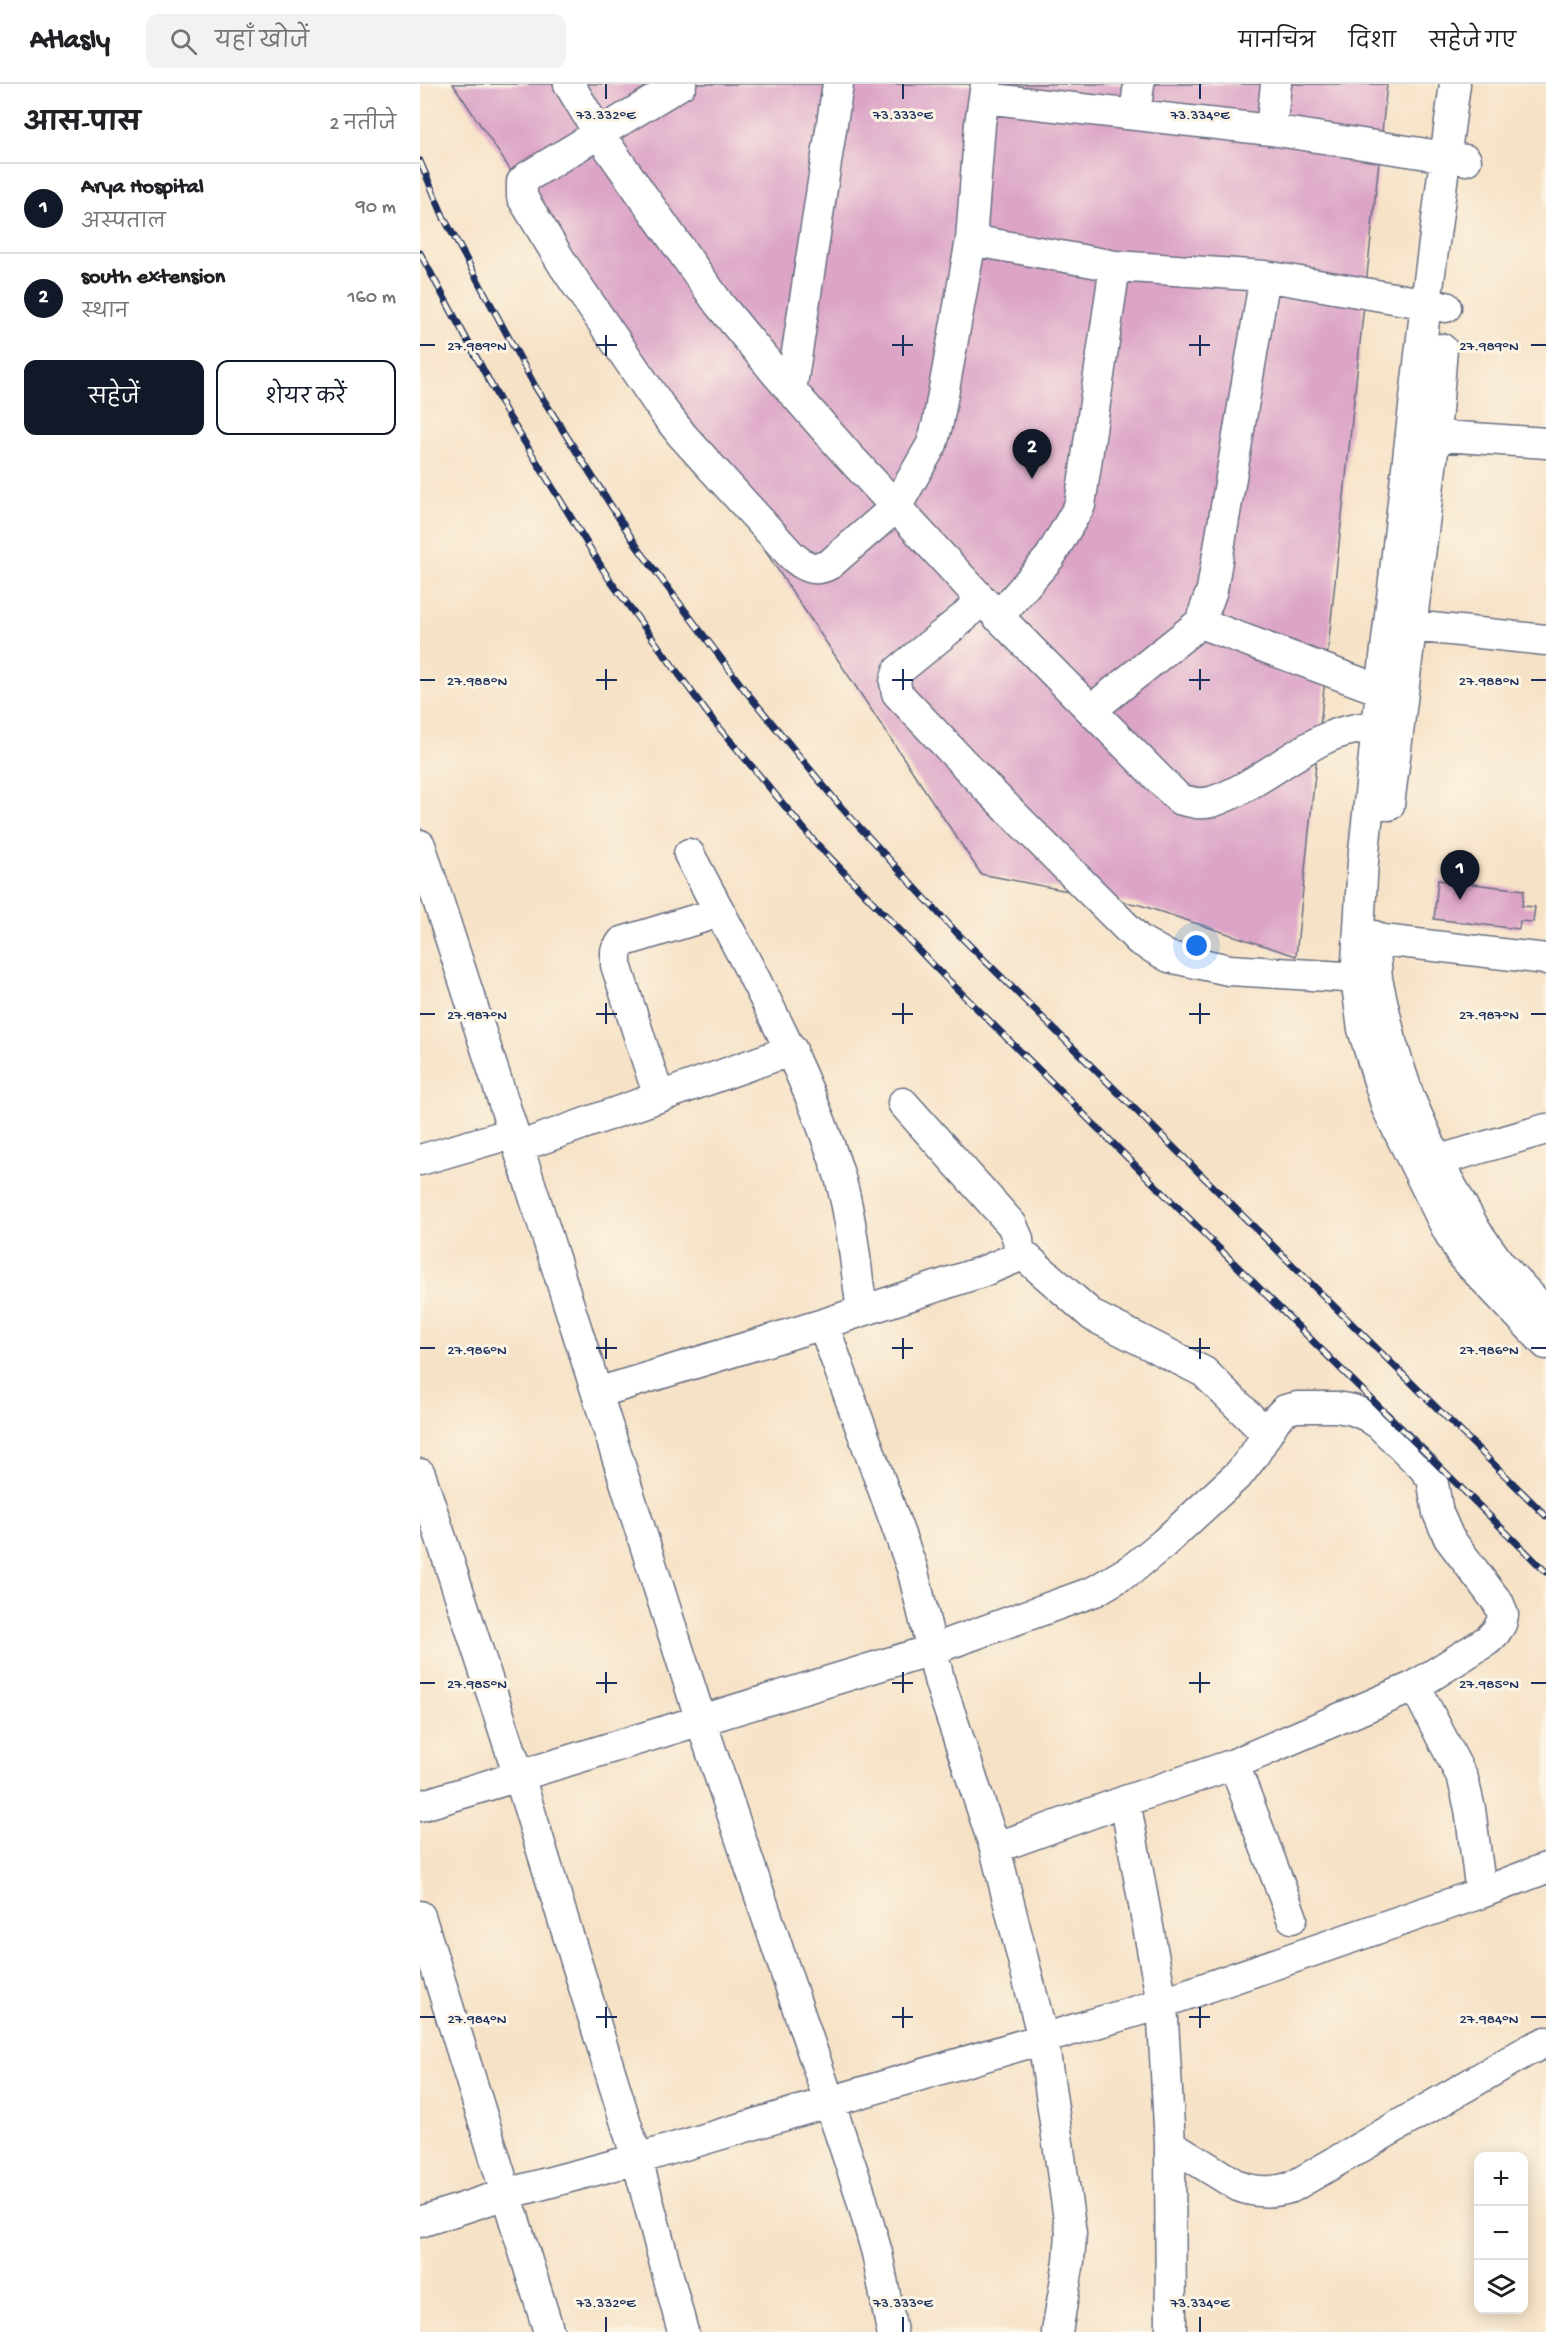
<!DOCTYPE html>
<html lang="hi">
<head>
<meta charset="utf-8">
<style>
	:root { --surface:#fff; --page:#f2f2f2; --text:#202124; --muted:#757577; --line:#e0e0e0; --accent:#111827 }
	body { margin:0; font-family:"Gochi Hand","Playpen Sans Deva",sans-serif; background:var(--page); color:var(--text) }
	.controls { position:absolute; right:18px; bottom:18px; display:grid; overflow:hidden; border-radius:12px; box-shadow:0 3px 15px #0003 }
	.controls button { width:54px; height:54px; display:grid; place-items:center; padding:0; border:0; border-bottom:2px solid var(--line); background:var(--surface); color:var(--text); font:30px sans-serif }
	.you { position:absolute; left:777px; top:862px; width:21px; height:21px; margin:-15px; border:4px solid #fff; border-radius:50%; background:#1a73e8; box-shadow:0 0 0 9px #1a73e833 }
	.badge { display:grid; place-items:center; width:39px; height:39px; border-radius:50%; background:var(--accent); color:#fff; font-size:20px; font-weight:700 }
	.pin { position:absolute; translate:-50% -50px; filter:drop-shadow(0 2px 3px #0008) }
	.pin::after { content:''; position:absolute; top:32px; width:21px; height:18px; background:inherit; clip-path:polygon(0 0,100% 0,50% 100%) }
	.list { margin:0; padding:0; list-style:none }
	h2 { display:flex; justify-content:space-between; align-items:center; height:78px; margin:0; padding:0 24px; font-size:26px }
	h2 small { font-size:20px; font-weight:400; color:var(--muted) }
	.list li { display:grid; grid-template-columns:39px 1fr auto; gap:18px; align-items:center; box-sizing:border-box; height:90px; padding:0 24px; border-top:2px solid var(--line) }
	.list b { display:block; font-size:22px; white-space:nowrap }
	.list p { margin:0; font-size:20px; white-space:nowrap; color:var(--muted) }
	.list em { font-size:20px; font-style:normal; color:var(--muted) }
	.actions { display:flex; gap:12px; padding:18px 24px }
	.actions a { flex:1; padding:14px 0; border:2px solid var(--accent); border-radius:12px; text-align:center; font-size:21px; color:var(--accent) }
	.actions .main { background:var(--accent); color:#fff }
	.icon { flex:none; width:33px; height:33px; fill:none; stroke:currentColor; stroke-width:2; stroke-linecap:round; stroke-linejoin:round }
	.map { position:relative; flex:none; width:1126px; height:2248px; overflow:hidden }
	header { display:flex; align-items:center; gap:36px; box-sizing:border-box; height:84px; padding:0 30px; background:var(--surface); border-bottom:2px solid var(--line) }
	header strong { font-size:28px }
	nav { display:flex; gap:33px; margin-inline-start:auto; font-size:21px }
	.search { width:420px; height:54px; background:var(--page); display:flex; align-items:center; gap:15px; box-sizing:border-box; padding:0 21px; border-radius:12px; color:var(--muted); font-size:22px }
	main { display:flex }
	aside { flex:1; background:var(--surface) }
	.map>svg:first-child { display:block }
	.building { fill:#dca4c7 }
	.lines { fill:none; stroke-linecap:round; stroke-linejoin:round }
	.minor-casing { stroke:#686e82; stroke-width:33 }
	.minor { stroke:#fff; stroke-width:30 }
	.rail-casing { stroke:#1b2f5e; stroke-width:7 }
	.rail { stroke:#fcf5e5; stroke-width:4.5; stroke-dasharray:14; stroke-linecap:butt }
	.ticks { fill:none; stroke:#1b2f5e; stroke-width:2 }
	.ticks-label { font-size:15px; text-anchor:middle; fill:#1b2f5e; stroke:#fcf5e5; stroke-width:6; stroke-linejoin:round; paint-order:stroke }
</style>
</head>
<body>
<header>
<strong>Atlasly</strong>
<div class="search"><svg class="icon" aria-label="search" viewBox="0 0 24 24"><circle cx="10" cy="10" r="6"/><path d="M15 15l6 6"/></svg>यहाँ खोजें</div>
<nav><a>मानचित्र</a><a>दिशा</a><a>सहेजे गए</a></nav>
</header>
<main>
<aside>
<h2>आस-पास<small>2 नतीजे</small></h2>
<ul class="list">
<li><span class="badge">1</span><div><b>Arya Hospital</b><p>अस्पताल</p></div><em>90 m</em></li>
<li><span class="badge">2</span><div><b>south extension</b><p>स्थान</p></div><em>160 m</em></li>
</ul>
<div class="actions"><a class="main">सहेजें</a><a>शेयर करें</a></div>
</aside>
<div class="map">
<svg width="1126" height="2248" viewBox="0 0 1126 2248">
	<rect width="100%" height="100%" fill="#fcf5e5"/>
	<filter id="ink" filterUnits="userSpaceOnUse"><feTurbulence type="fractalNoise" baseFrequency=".0167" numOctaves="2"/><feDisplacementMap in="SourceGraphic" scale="12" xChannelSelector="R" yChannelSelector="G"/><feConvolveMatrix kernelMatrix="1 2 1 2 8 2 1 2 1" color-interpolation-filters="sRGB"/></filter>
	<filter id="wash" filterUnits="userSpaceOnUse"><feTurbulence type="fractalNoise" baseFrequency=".008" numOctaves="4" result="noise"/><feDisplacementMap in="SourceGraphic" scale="24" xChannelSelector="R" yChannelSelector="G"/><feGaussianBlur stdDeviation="1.35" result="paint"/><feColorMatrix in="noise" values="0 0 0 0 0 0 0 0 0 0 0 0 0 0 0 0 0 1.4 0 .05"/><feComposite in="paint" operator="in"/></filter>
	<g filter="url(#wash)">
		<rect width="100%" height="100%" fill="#f6e2c6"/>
		<g id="blocks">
			<path class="building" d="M 33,0 L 967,0 L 876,872 L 720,821 L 561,790 Z
				M 1018,796 L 1104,806 L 1102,822 L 1115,823 L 1113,838 L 1100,837 L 1099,845 L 1014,835 Z"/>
		</g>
	</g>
	<g filter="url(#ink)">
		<use href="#blocks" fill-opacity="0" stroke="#686e82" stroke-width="1.5"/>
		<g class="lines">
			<g class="minor-casing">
				<path id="minor" d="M 149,0 L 179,50 L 299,220 L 356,289 L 427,370 L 561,515 L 759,715 C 770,718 780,721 791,718 C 826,708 869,672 904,655 C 926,644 952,643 976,640
					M 261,0 L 107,93 L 102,98 L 102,113 L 144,182 L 244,328 L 262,351 L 371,471 C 383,482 394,489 410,480 L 476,423 L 512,360 L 518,338 L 551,156 L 560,40 L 566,0
					M 1035,0 L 1006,219 L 957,643 L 943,777 L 936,894 L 943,945 L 967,1024 L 1027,1145 L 1043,1173 L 1126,1260
					M 564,14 L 851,46 L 1046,76
					M 715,30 L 719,0
					M 851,46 L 856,0
					M 551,156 L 695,182 L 845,192 L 1026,223
					M 371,307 L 418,0
					M 994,350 L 1126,359
					M 561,515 L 543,534 L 478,587 L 475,598 L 477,609 L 567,704 L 719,856 L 749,873 L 809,886 L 957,895
					M 578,533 L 630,473 L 660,421 L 695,182
					M 780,539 L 979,613
					M 992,542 L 1126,556
					M 671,626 L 780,539 L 792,506 L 845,192
					M 969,721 L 1015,351 L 1022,265
					M 0,761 L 127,1152 L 281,1637 L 439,2106 L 457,2169 L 472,2248
					M 269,770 C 323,873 382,975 418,1087 C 432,1131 435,1180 442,1226
					M 954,852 L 957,895 L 972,961 L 989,1013 L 1017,1076 L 1056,1147 L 1080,1180 L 1126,1229
					M 954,855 L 1126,875
					M 239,1013 L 196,881 L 196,867 L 202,858 L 300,828
					M 98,1063 L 372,966
					M 0,1076 L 93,1049
					M 999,1082 L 1126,1045
					M 599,1167 L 673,1232 L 784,1288 L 847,1350
					M 403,1240 L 492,1484 L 520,1599 L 575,1764 L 623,1955 L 651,2149 L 649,2177 L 637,2248
					M 177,1309 L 403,1240 L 564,1187 L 593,1175 L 599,1167 L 598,1155 L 592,1141 L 483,1019
					M 0,1390 L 99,1692 L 217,2075 L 263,2248
					M 995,1602 L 1043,1695 L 1050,1725 L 1061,1809
					M 814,1680 L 872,1834
					M 705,1717 L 742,1919 L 750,2060 L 751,2248
					M 0,1722 L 511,1566 L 675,1507 L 712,1485 L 744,1459 L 820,1389 L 834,1371 L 856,1335 L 865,1326 L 877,1323 L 916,1323 L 933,1326 L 947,1332 L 959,1340 L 1003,1383 L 1012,1394 L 1018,1429 L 1029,1454 L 1079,1520 L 1083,1531 L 1081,1540 L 1075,1549 L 1068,1556 L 995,1602 L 814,1680 L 705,1717 L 575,1764
					M 0,1832 L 129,2248
					M 750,2060 L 818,2102 C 836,2109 854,2109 872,2103 L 1107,1967 L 1126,1958
					M 0,2138 L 86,2110 L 217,2075 L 730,1923 L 1061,1809 L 1126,1784"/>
			</g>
			<use href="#minor" class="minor"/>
			<g class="rail-casing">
				<path id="rail" d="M 0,77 L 24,134 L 116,304 L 218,464 L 324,605 L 421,723 L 536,848 L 1126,1432
					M 0,169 L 86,328 L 189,495 L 288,630 L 394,757 L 517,885 L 1126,1488"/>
			</g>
			<use href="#rail" class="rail"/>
		</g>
	</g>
	<path class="ticks" d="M 186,0 L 186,15M 483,0 L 483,15M 780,0 L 780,15M 186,251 L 186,272M 483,251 L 483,272M 780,251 L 780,272M 0,261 L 15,261M 176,261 L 197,261M 472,261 L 493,261M 769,261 L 790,261M 1111,261 L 1126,261M 186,585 L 186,606M 483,585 L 483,606M 780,585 L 780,606M 0,596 L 15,596M 176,596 L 197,596M 472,596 L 493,596M 769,596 L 790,596M 1111,596 L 1126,596M 186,919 L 186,940M 483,919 L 483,940M 780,919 L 780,940M 0,930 L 15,930M 176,930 L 197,930M 472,930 L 493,930M 769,930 L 790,930M 1111,930 L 1126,930M 186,1254 L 186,1275M 483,1254 L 483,1275M 780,1254 L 780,1275M 0,1264 L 15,1264M 176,1264 L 197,1264M 472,1264 L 493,1264M 769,1264 L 790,1264M 1111,1264 L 1126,1264M 186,1588 L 186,1609M 483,1588 L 483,1609M 780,1588 L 780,1609M 0,1599 L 15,1599M 176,1599 L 197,1599M 472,1599 L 493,1599M 769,1599 L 790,1599M 1111,1599 L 1126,1599M 186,1923 L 186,1944M 483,1923 L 483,1944M 780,1923 L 780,1944M 0,1933 L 15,1933M 176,1933 L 197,1933M 472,1933 L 493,1933M 769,1933 L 790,1933M 1111,1933 L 1126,1933M 186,2233 L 186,2248M 483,2233 L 483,2248M 780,2233 L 780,2248"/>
	<g class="ticks-label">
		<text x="186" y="35">73.332°E</text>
		<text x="483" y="35">73.333°E</text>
		<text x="780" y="35">73.334°E</text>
		<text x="57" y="266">27.989°N</text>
		<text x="1069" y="266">27.989°N</text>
		<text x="57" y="601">27.988°N</text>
		<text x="1069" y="601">27.988°N</text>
		<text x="57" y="935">27.987°N</text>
		<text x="1069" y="935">27.987°N</text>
		<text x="57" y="1270">27.986°N</text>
		<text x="1069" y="1270">27.986°N</text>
		<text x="57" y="1604">27.985°N</text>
		<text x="1069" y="1604">27.985°N</text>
		<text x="57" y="1939">27.984°N</text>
		<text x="1069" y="1939">27.984°N</text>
		<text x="186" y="2223">73.332°E</text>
		<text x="483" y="2223">73.333°E</text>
		<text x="780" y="2223">73.334°E</text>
	</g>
</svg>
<div class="controls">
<button>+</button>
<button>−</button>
<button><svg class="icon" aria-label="layers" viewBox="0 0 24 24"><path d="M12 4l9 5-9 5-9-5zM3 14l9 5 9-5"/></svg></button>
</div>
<div class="you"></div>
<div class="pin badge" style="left:1040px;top:816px">1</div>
<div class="pin badge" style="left:612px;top:395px">2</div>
</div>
</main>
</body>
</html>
